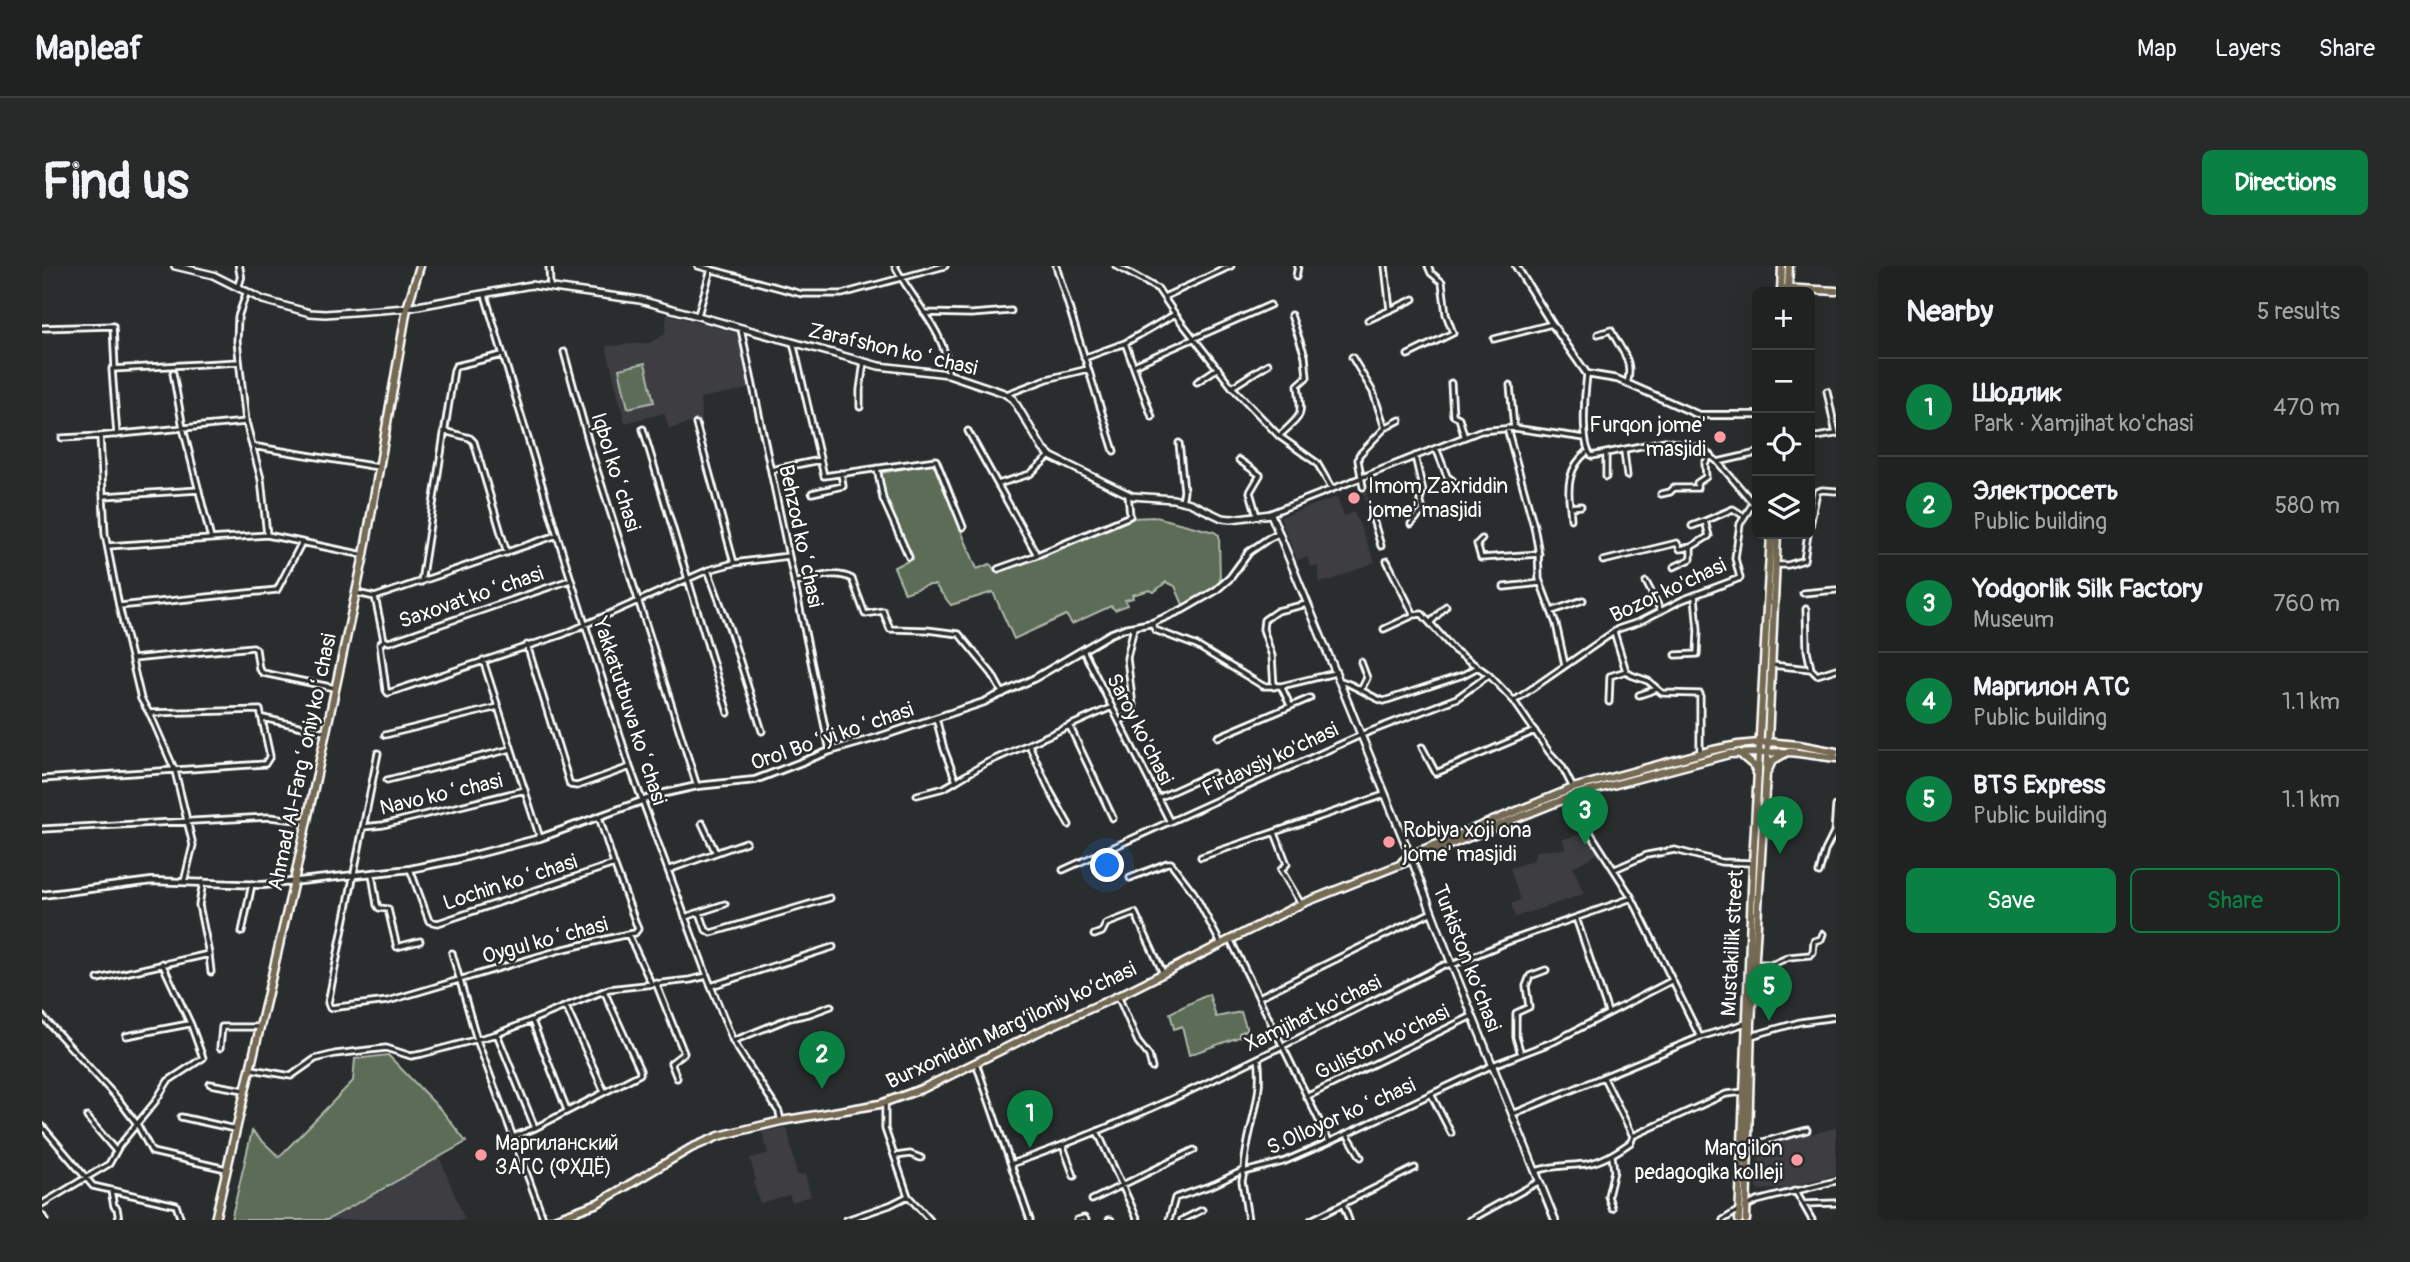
<!DOCTYPE html>
<html lang="en">
<head>
<meta charset="utf-8">
<style>
	:root { --surface:#202222; --page:#282a2a; --text:#f1f3f6; --muted:#a2a4a5; --line:#3d3f40; --accent:#0b8043 }
	body { margin:0; font-family:Pangolin,sans-serif; background:var(--page); color:var(--text) }
	.controls { position:absolute; right:21px; top:21px; display:grid; overflow:hidden; border-radius:10px; box-shadow:0 7px 28px #0002 }
	.controls button { width:63px; height:63px; display:grid; place-items:center; padding:0; border:0; border-bottom:2px solid var(--line); background:var(--surface); color:var(--text); font:35px sans-serif }
	.you { position:absolute; left:1066px; top:600px; width:24px; height:24px; margin:-18px; border:5px solid #fff; border-radius:50%; background:#1a73e8; box-shadow:0 0 0 10px #1a73e833 }
	.badge { display:grid; place-items:center; width:46px; height:46px; border-radius:50%; background:var(--accent); color:#fff; font-size:23px; font-weight:700 }
	.pin { position:absolute; translate:-50% -58px; filter:drop-shadow(0 2px 4px #0008) }
	.pin::after { content:''; position:absolute; top:37px; width:24px; height:21px; background:inherit; clip-path:polygon(0 0,100% 0,50% 100%) }
	.list { margin:0; padding:0; list-style:none }
	h2 { display:flex; justify-content:space-between; align-items:center; height:91px; margin:0; padding:0 28px; font-size:30px }
	h2 small { font-size:23px; font-weight:400; color:var(--muted) }
	.list li { display:grid; grid-template-columns:46px 1fr auto; gap:21px; align-items:center; box-sizing:border-box; height:98px; padding:0 28px; border-top:2px solid var(--line) }
	.list b { display:block; font-size:26px; white-space:nowrap }
	.list p { margin:0; font-size:23px; white-space:nowrap; color:var(--muted) }
	.list em { font-size:23px; font-style:normal; color:var(--muted) }
	.actions { display:flex; gap:14px; padding:21px 28px }
	.actions a { flex:1; padding:16px 0; border:2px solid var(--accent); border-radius:10px; text-align:center; font-size:24px; color:var(--accent) }
	.actions .main { background:var(--accent); color:#fff }
	.icon { flex:none; width:38px; height:38px; fill:none; stroke:currentColor; stroke-width:2; stroke-linecap:round; stroke-linejoin:round }
	.map { position:relative; flex:none; width:1794px; height:954px; overflow:hidden; border-radius:10px }
	header { display:flex; align-items:center; gap:42px; box-sizing:border-box; height:98px; padding:0 35px; background:var(--surface); border-bottom:2px solid var(--line) }
	header strong { font-size:33px }
	nav { display:flex; gap:38px; margin-inline-start:auto; font-size:24px }
	.intro { display:flex; align-items:center; justify-content:space-between; box-sizing:border-box; height:168px; padding:0 42px }
	h1 { margin:0; font-size:49px }
	.button { padding:18px 32px; border-radius:10px; background:var(--accent); color:#fff; font-size:24px; font-weight:700 }
	main { display:flex; gap:42px; padding:0 42px }
	aside { flex:1; background:var(--surface); border-radius:10px; box-shadow:0 7px 28px #0002 }
	.map>svg:first-child { display:block }
	.built { fill:#3c3c42 }
	.green { fill:#5b6c56; stroke:#adb6aa; stroke-width:2 }
	.lines { fill:none; stroke-linecap:round; stroke-linejoin:round }
	.minor-tunnel { stroke:#3f4243; stroke-width:3.5; stroke-dasharray:3.5 2; stroke-linecap:butt }
	.minor-casing { stroke:#fff; stroke-width:9 }
	.tertiary-casing { stroke:#fff; stroke-width:10 }
	.secondary-casing { stroke:#fff; stroke-width:10 }
	.primary-casing { stroke:#fff; stroke-width:11 }
	.minor { stroke:#2a2d2e; stroke-width:3.5 }
	.tertiary { stroke:#2a2d2e; stroke-width:4.5 }
	.secondary { stroke:#2a2d2e; stroke-width:5 }
	.primary { stroke:#756b52; stroke-width:6 }
	.poi-dot { fill:#ff9aa2; stroke:#2a2d2e; stroke-width:2.5 }
	.labels { text-anchor:middle; stroke-width:5; stroke-linejoin:round; paint-order:stroke }
	.street-label { font-size:21px; fill:#fff; stroke:#2a2d2e }
	.poi-label { font-size:21px; fill:#fff; stroke:#2a2d2e; text-anchor:start }
</style>
</head>
<body>
<header>
<strong>Mapleaf</strong>
<nav><a>Map</a><a>Layers</a><a>Share</a></nav>
</header>
<div class="intro"><h1>Find us</h1><a class="button">Directions</a></div>
<main>
<div class="map">
<svg width="1794" height="954" viewBox="0 0 1794 954">
	<rect width="100%" height="100%" fill="#2a2d2e"/>
	<filter id="ink" filterUnits="userSpaceOnUse"><feTurbulence type="fractalNoise" baseFrequency=".0143" numOctaves="2"/><feDisplacementMap in="SourceGraphic" scale="14" xChannelSelector="R" yChannelSelector="G"/><feConvolveMatrix kernelMatrix="1 2 1 2 8 2 1 2 1" color-interpolation-filters="sRGB"/></filter>
	<g filter="url(#ink)">
		<path class="built" d="M 625,48 L 695,67 L 707,123 L 658,132 L 659,154 L 627,163 L 622,147 L 583,157 L 564,80 L 608,77 L 623,68 Z
			M 1295,231 L 1302,250 L 1312,246 L 1333,296 L 1287,315 L 1278,316 L 1276,301 L 1267,300 L 1266,291 L 1255,294 L 1238,251 Z
			M 1545,564 L 1557,587 L 1531,601 L 1542,628 L 1473,651 L 1469,638 L 1478,634 L 1468,602 L 1492,594 L 1493,585 L 1524,583 L 1520,573 L 1539,569 Z
			M 745,861 L 755,909 L 763,908 L 769,930 L 750,936 L 747,929 L 718,937 L 711,916 L 714,915 L 708,892 L 726,888 L 720,866 Z
			M 1794,862 L 1794,909 L 1760,917 L 1760,921 L 1715,924 L 1717,880 Z
			M 397,890 L 423,954 L 286,954 L 285,953 Z"/>
		<path class="green" d="M 603,97 L 612,136 L 586,142 L 577,103 Z
			M 891,197 L 935,303 L 948,298 L 952,303 L 1087,252 L 1114,251 L 1172,266 L 1177,269 L 1178,318 L 1142,341 L 1133,320 L 1124,316 L 1112,326 L 1108,324 L 1090,329 L 1091,332 L 1083,334 L 1085,339 L 1073,344 L 1069,340 L 1030,358 L 1024,349 L 972,373 L 951,326 L 909,339 L 893,319 L 886,319 L 863,327 L 852,301 L 871,293 L 845,237 L 839,207 Z
			M 1167,728 L 1174,751 L 1199,746 L 1205,764 L 1197,767 L 1197,771 L 1147,789 L 1140,760 L 1132,763 L 1128,747 Z
			M 346,789 L 401,846 L 424,876 L 285,954 L 189,954 L 210,865 L 237,891 L 311,815 L 313,793 Z"/>
		<g class="lines">
			<path class="minor-tunnel" d="M 1321,221 L 1330,250"/>
			<g class="minor-casing">
				<path id="minor" d="M 507,0 L 508,20
					M 656,0 L 760,28 L 800,28 L 903,0
					M 853,0 C 870,35 906,67 906,108
					M 1014,0 L 1072,185
					M 1074,0 L 1116,23 L 1133,48 L 1190,121 L 1237,170 L 1275,197 L 1290,223
					M 1343,0 L 1348,44
					M 1254,11 L 1256,0
					M 443,29 L 515,269 L 588,501 L 665,710 L 691,775 L 737,846 L 739,855
					M 1122,31 L 1189,0
					M 882,47 L 929,48 L 969,45
					M 656,49 L 669,3
					M 1326,54 L 1372,33
					M 0,62 L 71,60 L 73,103
					M 699,63 L 788,485
					M 1556,68 L 1569,64 C 1579,86 1592,93 1585,118
					M 1452,73 L 1510,58
					M 751,76 L 782,210 L 894,194 L 921,261
					M 1083,77 L 1110,151
					M 522,86 L 550,188 L 655,520
					M 1366,89 L 1411,67 L 1404,48 L 1400,16 L 1389,7 L 1386,0
					M 1310,91 L 1331,126 L 1343,162
					M 1042,92 L 1083,77 L 1133,48
					M 1092,99 L 1228,39
					M 131,107 L 141,162 L 169,273
					M 1545,108 C 1543,124 1538,180 1550,190 L 1623,175 L 1660,183 L 1676,196 L 1715,187
					M 1155,116 L 1176,102
					M 1409,117 L 1411,149 L 1417,152 L 1422,169
					M 1468,119 L 1472,162
					M 1190,121 L 1226,98
					M 1785,125 L 1794,168
					M 965,128 L 1005,113 L 1046,103
					M 818,141 L 818,124 L 822,96
					M 204,156 L 195,75 L 196,51 L 205,25
					M 654,158 L 692,297
					M 1465,162 L 1492,260 L 1496,282 L 1497,313 L 1514,358 L 1523,399
					M 601,163 L 686,447
					M 402,165 L 428,172 L 432,176 L 465,287
					M 926,165 L 995,289
					M 75,169 L 70,103 L 197,96
					M 58,170 L 63,268 L 77,340 L 99,433 L 109,450 L 133,505 L 151,579 L 142,616
					M 1237,170 C 1262,147 1260,152 1256,119 L 1265,111 L 1263,90 L 1249,49
					M 20,172 L 58,170 L 204,156 L 219,213 L 225,269 L 322,289
					M 1768,172 L 1793,168
					M 1137,177 L 1142,225 L 1140,235
					M 210,180 L 336,201
					M 1394,182 L 1405,210 L 1411,215 L 1415,222
					M 1582,185 L 1585,210
					M 1564,189 L 1564,211
					M 1197,194 L 1218,209 L 1208,226 L 1215,250
					M 835,202 L 841,233 L 867,291
					M 729,204 L 778,194
					M 956,218 L 988,208 L 1008,190
					M 1321,221 L 1316,194 L 1317,189 L 1343,162 L 1358,154
					M 770,227 L 801,220 L 799,207
					M 1619,228 L 1628,226 L 1632,222 L 1655,222 L 1655,217 L 1664,211 L 1663,197 L 1669,189
					M 62,230 L 157,224
					M 1539,240 L 1528,241 C 1525,220 1527,201 1544,187
					M 1528,241 L 1529,253
					M 1229,247 L 1438,165 L 1472,162 L 1543,172
					M 1330,250 L 1339,280
					M 1369,258 L 1381,245 L 1378,233 L 1381,225 L 1373,190
					M 1650,260 L 1663,255
					M 1768,260 L 1775,226 L 1780,224 L 1794,225
					M 1440,273 L 1435,278 L 1439,292 L 1497,288
					M 66,280 L 225,269
					M 1345,295 L 1372,349 L 1380,348 L 1412,384 L 1447,409 L 1472,435 L 1507,486 L 1520,500 L 1531,522
					M 1561,295 L 1635,277 L 1638,283 L 1649,281 L 1667,270 L 1663,255 L 1691,243 L 1702,250
					M 1734,299 L 1746,299 L 1762,294 L 1766,268
					M 1632,301 L 1649,293 L 1649,281
					M 956,303 L 995,289 L 1088,250 L 1086,228
					M 666,304 L 688,364 L 720,465
					M 379,316 L 412,104 L 414,100 L 460,89
					M 1604,316 L 1619,345
					M 752,317 C 769,313 793,303 810,313 L 823,348 L 841,345 L 848,363 L 885,364 L 917,368 L 950,408 L 961,428
					M 1462,321 L 1498,317
					M 314,327 L 333,331 L 515,269
					M 1761,327 L 1794,324
					M 333,331 L 342,374 L 347,376 L 528,314
					M 77,340 L 235,324 L 259,278
					M 1764,343 L 1765,384 L 1769,403
					M 1510,345 L 1541,334
					M 1110,357 L 1113,364 L 1155,380 L 1221,420 L 1239,420 L 1293,407
					M 1388,357 L 1404,340
					M 1342,363 L 1372,349
					M 1572,366 L 1584,405 L 1589,409 L 1606,415 L 1620,427 L 1658,428 L 1658,488
					M 342,374 L 338,378 L 344,424 L 346,427 L 522,368 L 666,304 L 692,297 L 746,290
					M 485,379 L 528,519 L 535,520 L 588,501
					M 1041,384 L 1128,556
					M 1634,389 L 1655,388 L 1656,364 L 1653,330
					M 90,393 L 211,381 L 214,383 L 217,403 L 221,407 L 293,422
					M 441,394 L 498,572
					M 1319,396 L 1325,412 L 1320,422
					M 1729,399 L 1769,403 L 1775,409 L 1794,403
					M 1298,415 C 1315,419 1329,432 1342,435 L 1421,409 L 1436,401
					M 1239,420 L 1248,439
					M 1232,421 L 1230,390 L 1221,363 L 1222,354 L 1235,345 L 1265,338
					M 1597,429 L 1615,423
					M 1472,435 L 1576,363 L 1597,356 L 1640,334 L 1698,312 L 1693,292 L 1698,258 L 1711,237 L 1676,196
					M 1567,436 L 1568,410 L 1584,405
					M 221,452 L 283,466
					M 894,452 L 902,483 L 914,515 L 944,497 L 1070,441
					M 1077,455 L 1092,448 L 1085,392 L 1092,361
					M 1028,461 L 1071,552
					M 343,469 L 456,441
					M 1176,471 L 1268,432
					M 987,479 L 1008,525 L 1027,559
					M 1380,481 L 1394,507 L 1493,465
					M 336,487 L 286,737 L 288,742 L 346,735 L 518,684 L 586,668 L 609,717
					M 0,513 L 223,498 L 228,490 L 218,444 L 107,447
					M 345,514 L 469,483
					M 875,529 L 902,522 L 914,515
					M 1533,529 L 1544,560 L 1590,632 L 1658,771
					M 1116,532 L 1171,507
					M 660,557 L 674,587
					M 321,561 L 341,559 L 483,524
					M 0,563 L 227,551 L 264,555
					M 1233,567 L 1245,598 L 1239,604 L 1259,638
					M 1159,591 L 1342,529
					M 572,598 L 596,663 L 593,667 L 586,668
					M 368,603 L 387,655 L 396,657 L 572,598 L 557,551
					M 1573,603 L 1605,589 L 1633,584 L 1679,596 L 1711,597
					M 626,604 L 704,576
					M 1021,604 L 1319,469 L 1415,432 L 1447,409
					M 1777,607 L 1783,585 L 1792,567 L 1794,540
					M 330,608 L 335,639 L 337,642 L 346,643 L 355,681 L 378,675
					M 1088,612 L 1125,597 L 1129,597 L 1152,627 L 1179,678
					M 658,647 L 664,664 L 669,667 L 788,632
					M 643,651 L 683,638
					M 1534,652 L 1566,746
					M 200,666 L 210,618
					M 1052,669 L 1060,666 L 1064,658 L 1093,647 L 1121,707
					M 1189,675 L 1287,875
					M 410,687 L 435,774 L 502,954
					M 167,688 L 169,706
					M 1713,698 L 1731,698 L 1747,691 L 1768,689 L 1771,686 L 1772,675 L 1779,673 L 1781,668
					M 56,713 L 167,688 L 157,639 L 161,616
					M 614,717 L 642,787 L 629,797 L 635,812
					M 669,720 L 791,681
					M 1076,730 L 1096,776 L 1107,790 L 1110,802
					M 1217,731 L 1390,646
					M 524,741 L 562,825
					M 0,750 L 76,833 L 95,858 L 110,886 L 184,903
					M 490,755 L 525,844
					M 455,768 L 493,862
					M 84,770 L 147,758
					M 1709,770 L 1758,756 L 1794,751
					M 691,775 L 748,752 L 767,748 L 789,740
					M 178,782 L 180,761 L 216,761
					M 1479,788 L 1474,771 L 1474,747 L 1487,741 L 1484,720 L 1488,710 L 1504,704
					M 934,797 L 988,954
					M 210,803 L 249,810 L 273,793 L 293,788 L 344,782 L 369,790 L 380,788 L 455,768 L 567,723 L 648,714 L 665,710
					M 1562,812 L 1591,870
					M 168,818 L 202,824
					M 1389,828 L 1409,867
					M 1264,831 L 1430,750
					M 843,836 L 843,863 L 866,930 L 888,954
					M 1471,848 L 1658,771 L 1704,757
					M 45,851 L 74,885
					M 139,851 L 193,863
					M 0,860 L 51,920 L 134,939 L 139,954
					M 1055,865 L 1096,954
					M 1305,868 L 1319,891
					M 471,871 L 493,862 L 598,808 L 598,804 L 562,725
					M 1706,876 L 1717,877 L 1765,864
					M 1021,880 L 1032,910
					M 854,890 L 868,888 L 879,892
					M 1570,890 L 1572,905 L 1566,930 L 1570,942
					M 969,898 C 1118,847 1261,769 1402,699 L 1410,699 L 1470,674 L 1590,632
					M 1494,905 C 1510,899 1527,900 1544,898 C 1561,895 1575,886 1589,876 L 1591,870 L 1684,828 L 1702,826
					M 1202,906 C 1203,867 1223,831 1216,792
					M 1753,924 L 1770,954
					M 69,925 L 72,940 L 75,942 L 77,954
					M 1050,934 L 1152,884
					M 0,938 L 67,898 L 77,880 L 113,836 L 126,815 L 161,792 L 149,759 L 120,697
					M 1301,938 L 1307,954
					M 1761,938 L 1794,937
					M 1703,941 L 1715,935 L 1794,915
					M 0,949 L 3,954
					M 804,954 L 848,939 L 866,930
					M 1035,954 L 1042,952 L 1044,954
					M 1067,954 L 1069,954
					M 1127,954 L 1133,932 L 1173,918 L 1202,904
					M 1140,954 L 1160,944
					M 1206,954 L 1200,915 L 1202,906 L 1241,896 L 1287,876 L 1451,799 L 1513,775 L 1629,715
					M 1269,954 L 1373,902
					M 1428,954 L 1498,915
					M 1681,954 L 1697,944"/>
			</g>
			<g class="tertiary-casing">
				<path id="tertiary" d="M 1474,0 L 1510,58 L 1545,108 L 1575,113 L 1657,149 L 1715,149
					M 196,21 L 199,11 L 197,0
					M 0,629 L 110,615 L 221,619 L 368,603 L 413,594 L 498,572 L 619,528 L 655,520 L 713,514 L 788,485 L 837,471 L 942,436 L 993,412 L 1068,368 L 1083,362 L 1110,357 L 1140,344 L 1173,325 L 1188,312 L 1207,286 L 1227,272 L 1237,267"/>
			</g>
			<g class="secondary-casing">
				<path id="secondary" d="M 133,0 L 171,9 L 221,34 L 268,47 L 283,48 L 365,42 L 489,19 L 598,34 L 837,100 L 906,108 L 962,127 L 971,133 L 1001,183 L 1010,191 L 1090,230 L 1131,233 L 1148,237 L 1180,252 L 1189,253 L 1229,248 L 1368,589 L 1410,699 L 1513,954"/>
			</g>
			<g class="primary-casing">
				<path id="primary" d="M 1739,22 L 1794,25
					M 1746,24 L 1747,0
					M 1739,26 L 1740,0
					M 1697,487 L 1711,499 L 1716,509
					M 1726,504 L 1730,495 L 1742,488
					M 1360,596 L 1368,589 L 1531,522 L 1671,484 L 1696,479 L 1726,476 L 1757,479 L 1794,486
					M 173,954 L 252,615 L 322,289 L 365,42 L 378,0
					M 509,954 L 556,937 L 649,882 L 677,870 L 739,855 L 838,838 L 882,822 L 998,765 L 1076,730 L 1259,638 L 1533,529 L 1687,488 L 1749,486 L 1794,492
					M 1697,954 L 1711,597 L 1729,268
					M 1704,954 L 1709,757 L 1726,476 L 1735,268"/>
			</g>
			<use href="#minor" class="minor"/>
			<use href="#tertiary" class="tertiary"/>
			<use href="#secondary" class="secondary"/>
			<use href="#primary" class="primary"/>
		</g>
	</g>
	<g class="poi-dot">
		<circle cx="1678" cy="171" r="7"/>
		<circle cx="1312" cy="232" r="7"/>
		<circle cx="1347" cy="576" r="7"/>
		<circle cx="439" cy="889" r="7"/>
		<circle cx="1755" cy="894" r="7"/>
	</g>
	<g class="labels">
		<g class="street-label">
			<text transform="translate(851 83) rotate(13)" y="7">Zarafshon koʻchasi</text>
			<text transform="translate(574 206) rotate(73)" y="7">Iqbol koʻchasi</text>
			<text transform="translate(759 270) rotate(78)" y="7">Behzod koʻchasi</text>
			<text transform="translate(1626 324) rotate(-25)" y="7">Bozor ko'chasi</text>
			<text transform="translate(429 331) rotate(-19)" y="7">Saxovat koʻchasi</text>
			<text transform="translate(588 445) rotate(72)" y="7">Yakkatutbuva koʻchasi</text>
			<text transform="translate(1098 463) rotate(63)" y="7">Saroy ko'chasi</text>
			<text transform="translate(790 470) rotate(-19)" y="7">Orol Boʻyi koʻchasi</text>
			<text transform="translate(1228 493) rotate(-25)" y="7">Firdavsiy ko'chasi</text>
			<text transform="translate(260 496) rotate(-78)" y="7">Ahmad Al-Fargʻoniy koʻchasi</text>
			<text transform="translate(399 528) rotate(-13)" y="7">Navo koʻchasi</text>
			<text transform="translate(468 616) rotate(-18)" y="7">Lochin koʻchasi</text>
			<text transform="translate(503 674) rotate(-15)" y="7">Oygul koʻchasi</text>
			<text transform="translate(1690 677) rotate(-87)" y="7">Mustakillik street</text>
			<text transform="translate(1425 692) rotate(69)" y="7">Turkiston ko’chasi</text>
			<text transform="translate(1271 747) rotate(-26)" y="7">Xamjihat ko'chasi</text>
			<text transform="translate(969 759) rotate(-25)" y="7">Burxoniddin Marg’iloniy ko’chasi</text>
			<text transform="translate(1340 776) rotate(-26)" y="7">Guliston ko'chasi</text>
			<text transform="translate(1299 850) rotate(-24)" y="7">S.Olloyor koʻchasi</text>
		</g>
		<g class="poi-label">
			<text x="1664" y="166" text-anchor="end">Furqon jome'<tspan x="1664" dy="24">masjidi</tspan></text>
			<text x="1326" y="227">Imom Zaxriddin<tspan x="1326" dy="24">jome' masjidi</tspan></text>
			<text x="1361" y="571">Robiya xoji ona<tspan x="1361" dy="24">jome' masjidi</tspan></text>
			<text x="453" y="884">Маргиланский<tspan x="453" dy="24">ЗАГС (ФХДЁ)</tspan></text>
			<text x="1741" y="889" text-anchor="end">Marg'ilon<tspan x="1741" dy="24">pedagogika kolleji</tspan></text>
		</g>
	</g>
</svg>
<div class="controls">
<button>+</button>
<button>−</button>
<button><svg class="icon" aria-label="locate" viewBox="0 0 24 24"><circle cx="12" cy="12" r="6"/><path d="M12 2v4M12 18v4M2 12h4M18 12h4"/></svg></button>
<button><svg class="icon" aria-label="layers" viewBox="0 0 24 24"><path d="M12 4l9 5-9 5-9-5zM3 14l9 5 9-5"/></svg></button>
</div>
<div class="you"></div>
<div class="pin badge" style="left:988px;top:882px">1</div>
<div class="pin badge" style="left:780px;top:823px">2</div>
<div class="pin badge" style="left:1543px;top:579px">3</div>
<div class="pin badge" style="left:1738px;top:588px">4</div>
<div class="pin badge" style="left:1727px;top:755px">5</div>
</div>
<aside>
<h2>Nearby<small>5 results</small></h2>
<ul class="list">
<li><span class="badge">1</span><div><b>Шодлик</b><p>Park · Xamjihat ko'chasi</p></div><em>470 m</em></li>
<li><span class="badge">2</span><div><b>Электросеть</b><p>Public building</p></div><em>580 m</em></li>
<li><span class="badge">3</span><div><b>Yodgorlik Silk Factory</b><p>Museum</p></div><em>760 m</em></li>
<li><span class="badge">4</span><div><b>Маргилон АТС</b><p>Public building</p></div><em>1.1 km</em></li>
<li><span class="badge">5</span><div><b>BTS Express</b><p>Public building</p></div><em>1.1 km</em></li>
</ul>
<div class="actions"><a class="main">Save</a><a>Share</a></div>
</aside>
</main>
</body>
</html>
